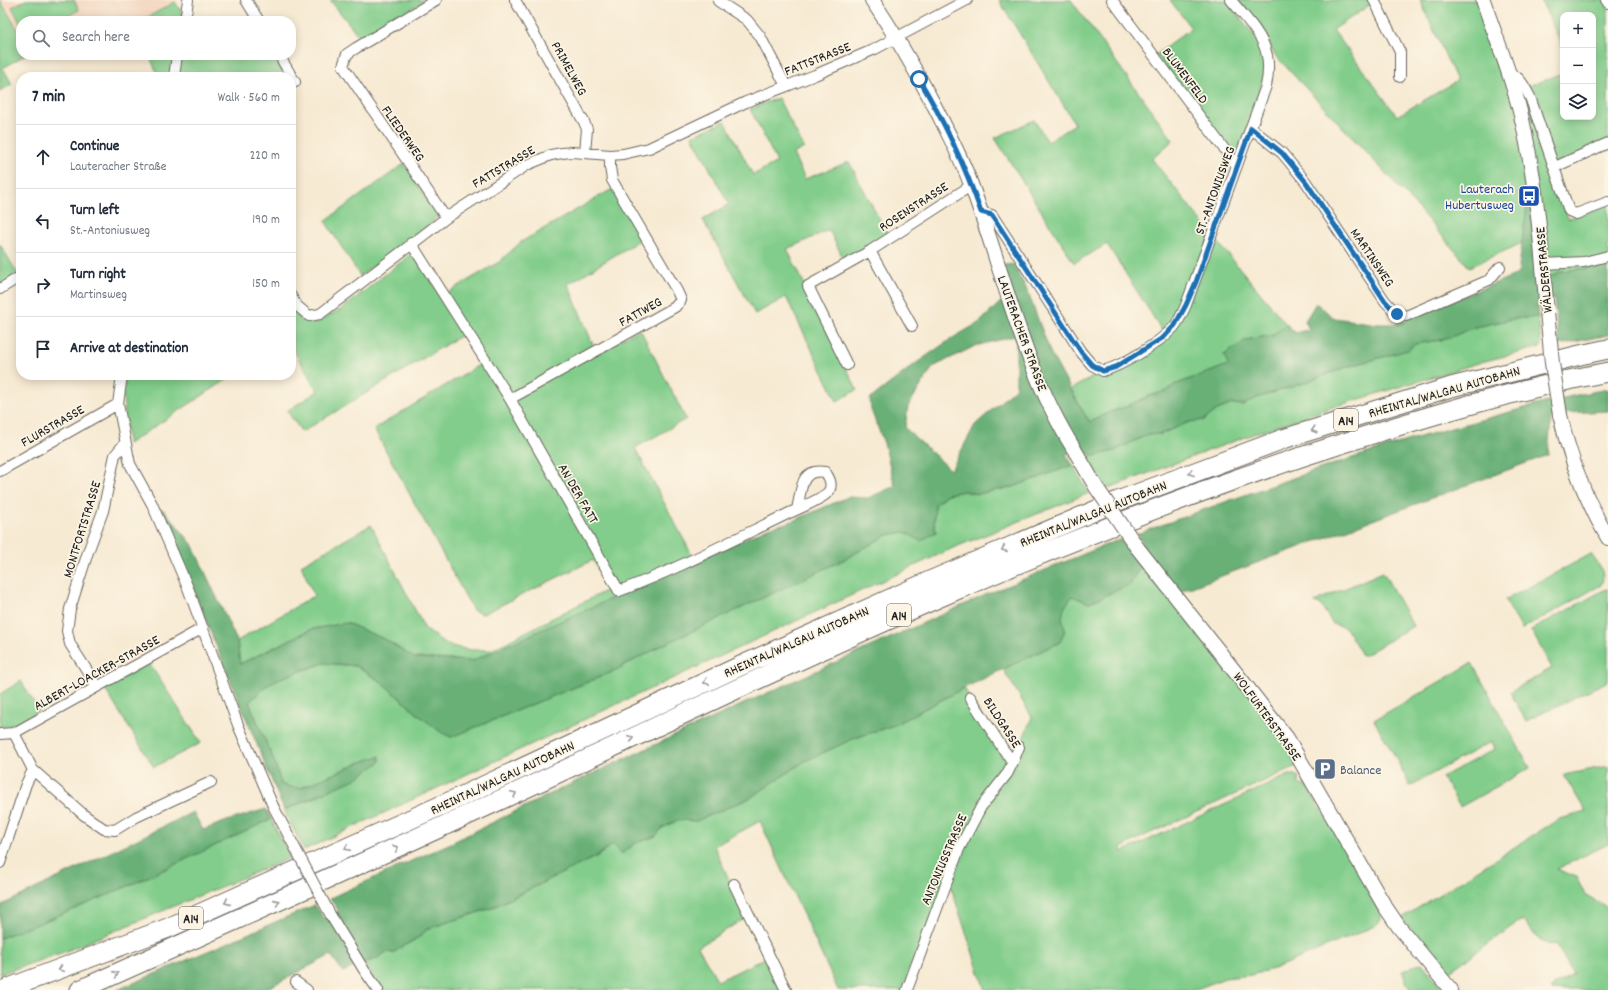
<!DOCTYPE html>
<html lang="en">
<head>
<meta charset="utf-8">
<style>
	:root { --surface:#fff; --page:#f2f2f3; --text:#1f2937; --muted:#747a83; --line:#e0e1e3 }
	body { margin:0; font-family:Dekko,sans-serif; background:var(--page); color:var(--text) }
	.controls { position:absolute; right:12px; top:12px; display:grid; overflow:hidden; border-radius:8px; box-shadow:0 2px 10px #0003 }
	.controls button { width:36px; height:36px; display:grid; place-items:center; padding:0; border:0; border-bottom:1px solid var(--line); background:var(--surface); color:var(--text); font:20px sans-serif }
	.stop { position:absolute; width:12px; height:12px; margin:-9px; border:3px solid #1f6fb2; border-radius:50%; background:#fff }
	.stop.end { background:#1f6fb2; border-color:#fff; box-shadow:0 1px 4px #0008 }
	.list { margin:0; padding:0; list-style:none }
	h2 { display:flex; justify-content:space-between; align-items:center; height:52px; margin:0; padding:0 16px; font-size:17px }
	h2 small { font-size:13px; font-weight:400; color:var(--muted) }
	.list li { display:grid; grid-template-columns:26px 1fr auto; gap:12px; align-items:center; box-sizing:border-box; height:64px; padding:0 16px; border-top:1px solid var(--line) }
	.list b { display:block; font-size:15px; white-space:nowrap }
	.list p { margin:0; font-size:13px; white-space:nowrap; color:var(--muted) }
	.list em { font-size:13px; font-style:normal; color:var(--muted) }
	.icon { flex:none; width:22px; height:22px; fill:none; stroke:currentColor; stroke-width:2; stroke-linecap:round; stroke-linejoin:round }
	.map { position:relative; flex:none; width:1608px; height:990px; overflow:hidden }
	.search { position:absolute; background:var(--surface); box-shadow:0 2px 10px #0003; left:16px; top:16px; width:280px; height:44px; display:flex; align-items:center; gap:10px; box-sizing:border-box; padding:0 14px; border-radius:16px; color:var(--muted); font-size:15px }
	.panel { position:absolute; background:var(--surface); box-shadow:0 2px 10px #0003; left:16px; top:72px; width:280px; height:308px; border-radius:16px }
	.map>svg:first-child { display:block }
	.built { fill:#f3d4be }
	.green { fill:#82cd8b; stroke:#4f7454 }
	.forest { fill:#69b077; stroke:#42664a; fill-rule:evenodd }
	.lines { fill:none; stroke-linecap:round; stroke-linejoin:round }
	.street-casing { stroke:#69645c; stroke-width:12 }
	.secondary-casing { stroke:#69645c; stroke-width:16 }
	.highway-casing { stroke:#69645c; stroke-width:21 }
	.street { stroke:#fff; stroke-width:10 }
	.secondary { stroke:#fff; stroke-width:14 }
	.highway { stroke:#fff; stroke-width:19 }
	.street-bridge-casing { stroke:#69645c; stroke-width:12; stroke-linecap:butt }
	.secondary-bridge-casing { stroke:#69645c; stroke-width:16; stroke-linecap:butt }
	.street-bridge { stroke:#fff; stroke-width:10 }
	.secondary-bridge { stroke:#fff; stroke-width:14 }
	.oneway { stroke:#999 }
	.route { stroke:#1f6fb2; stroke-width:5 }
	.labels { text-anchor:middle; stroke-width:3.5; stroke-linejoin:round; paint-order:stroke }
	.shield { fill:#fcf5e5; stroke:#5f5d58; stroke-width:1 }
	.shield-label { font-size:13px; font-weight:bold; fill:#1c1c1c }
	.street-label { font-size:14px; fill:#1c1c1c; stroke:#fcf5e5 }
	.transit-label { font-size:14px; fill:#164399; stroke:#fcf5e5; text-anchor:end }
	.service-label { font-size:14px; fill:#4e5e75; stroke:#fcf5e5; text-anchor:start }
</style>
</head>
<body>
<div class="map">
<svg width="1608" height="990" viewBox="0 0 1608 990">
	<rect width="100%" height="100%" fill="#fcf5e5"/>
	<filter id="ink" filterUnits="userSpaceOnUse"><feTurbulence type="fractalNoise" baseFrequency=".025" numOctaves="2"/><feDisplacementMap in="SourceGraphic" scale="8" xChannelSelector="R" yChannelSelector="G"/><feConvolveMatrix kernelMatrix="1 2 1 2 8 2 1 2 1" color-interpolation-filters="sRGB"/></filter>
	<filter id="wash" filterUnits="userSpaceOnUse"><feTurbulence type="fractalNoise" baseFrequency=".012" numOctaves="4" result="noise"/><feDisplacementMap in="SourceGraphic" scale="16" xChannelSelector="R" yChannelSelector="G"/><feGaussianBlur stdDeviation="0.9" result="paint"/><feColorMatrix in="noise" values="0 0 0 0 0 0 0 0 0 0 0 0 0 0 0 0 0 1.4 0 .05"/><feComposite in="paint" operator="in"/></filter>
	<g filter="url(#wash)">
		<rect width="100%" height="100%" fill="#f7ead3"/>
		<path class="built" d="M 1,0 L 178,0 L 141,21 L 89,21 L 87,17 L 78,21 L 21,21 L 21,35 Z"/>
		<path class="green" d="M 0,0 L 21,35 L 21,55 L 25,55 L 3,68 L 12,84 L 0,91 Z
			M 26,0 L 74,0 L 79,10 L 58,21 L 21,21 L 21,25 L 12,7 Z
			M 330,0 L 427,0 L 375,29 L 361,39 Z
			M 999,0 L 1071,0 L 1173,140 L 1152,159 L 1217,241 L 1286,324 L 1273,335 L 1246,340 L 1224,355 L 1229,365 L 1174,385 L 1167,391 L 1149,396 L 1123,408 L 1107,413 L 1090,422 L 1083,412 L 1071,389 L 1166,337 L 1107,244 L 1074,263 L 995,138 L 1034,120 L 1048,142 L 1075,124 Z
			M 1170,0 L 1226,0 L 1258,40 L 1266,68 L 1237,163 L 1156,55 L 1191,28 Z
			M 1237,0 L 1369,0 L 1371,4 L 1333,30 L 1397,116 L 1457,81 L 1420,0 L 1478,0 L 1512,92 L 1563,73 L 1563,117 L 1593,117 L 1593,15 L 1563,15 L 1563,48 L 1541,0 L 1604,0 L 1608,8 L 1608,141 L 1551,166 L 1568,219 L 1608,204 L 1608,267 L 1603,266 L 1562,271 L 1543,280 L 1527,206 L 1522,243 L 1469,267 L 1408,197 L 1274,54 L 1266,36 Z
			M 175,2 L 188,21 L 141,21 Z
			M 149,55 L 275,55 L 288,77 L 159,77 Z
			M 778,98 L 804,148 L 793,154 L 805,179 L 849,162 L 889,237 L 846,264 L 829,230 L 787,249 L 857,390 L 837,401 L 786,297 L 755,314 L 703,220 L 729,204 L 692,136 L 725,121 L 753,175 L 777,162 L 750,109 Z
			M 404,164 L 436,213 L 436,217 L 433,222 L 360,276 L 325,221 Z
			M 614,188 L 643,238 L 568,284 L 596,352 L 640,329 L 686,419 L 635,448 L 693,557 L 620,595 L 472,661 L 414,658 L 386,640 L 347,623 L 312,629 L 240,664 L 237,641 L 314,596 L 301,565 L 371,525 L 425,629 L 443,642 L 455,647 L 472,650 L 491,650 L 609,589 L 593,560 L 483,614 L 473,610 L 374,429 L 484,362 L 465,333 L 302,432 L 287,411 L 318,391 L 291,346 L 291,302 L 304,317 L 314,323 L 342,309 L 412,253 L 442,296 L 499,262 L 521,242 Z
			M 0,244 L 19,276 L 0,287 Z
			M 1538,317 L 1541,347 L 1485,361 L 1330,408 L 1267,429 L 1106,489 L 1085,454 L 1087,452 L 1094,456 L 1114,451 L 1147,435 L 1161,434 L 1189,422 L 1204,420 L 1217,410 L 1232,404 L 1243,405 L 1259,397 L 1298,385 L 1347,367 L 1408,350 L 1415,344 L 1446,339 L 1475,327 L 1513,319 Z
			M 126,375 L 234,375 L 128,444 L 123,395 Z
			M 1073,465 L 1089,493 L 953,548 L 304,850 L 284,810 L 316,797 L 380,756 L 361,762 L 301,788 L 289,787 L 281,784 L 276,766 L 249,702 L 265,687 L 278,679 L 324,663 L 356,666 L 380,681 L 420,716 L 451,737 L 610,673 L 663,645 L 845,559 L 887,535 L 905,532 L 936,532 L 934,521 L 935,504 L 947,494 L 964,491 L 978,494 L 1013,487 Z
			M 1591,554 C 1598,564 1607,573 1601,585 L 1522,629 L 1505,600 Z
			M 1140,566 L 1156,586 L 1181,591 L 1205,630 L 1301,764 L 1142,837 L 1121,848 L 1122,852 L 1289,775 L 1297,775 L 1299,777 L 1298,783 L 1302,786 L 1305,783 L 1306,784 L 1363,880 L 1381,915 L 1381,920 L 1375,926 L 1276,968 L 1251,975 L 1225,978 L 1194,990 L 985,990 L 949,881 L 970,831 L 1009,772 L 1032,717 L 1003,669 L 1060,642 L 1065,630 L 1062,618 L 1064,608 L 1072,596 Z
			M 1383,572 L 1413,626 L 1365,655 L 1362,655 L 1346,628 L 1333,624 L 1320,604 L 1314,602 Z
			M 1608,589 L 1608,681 L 1526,721 L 1510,692 L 1552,668 L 1531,630 L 1604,590 Z
			M 149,663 L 201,743 L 154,767 L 104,688 Z
			M 1472,663 L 1530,768 L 1460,807 L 1442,777 L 1495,749 L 1492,741 L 1410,786 L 1395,756 L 1374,720 Z
			M 21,681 L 39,711 L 15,724 L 0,728 L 0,694 Z
			M 964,688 L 1002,749 L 1012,763 L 980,803 L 910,990 L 838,990 L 760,821 L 714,846 L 746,918 L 698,947 L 718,981 L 765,958 L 781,990 L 382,990 L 363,963 L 376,959 L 386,952 L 393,953 C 404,944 419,940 427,929 L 492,908 L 597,856 L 615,843 L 621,854 L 636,843 L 656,836 L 662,828 L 678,820 L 696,821 L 750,798 L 805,761 L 855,738 L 894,725 Z
			M 1608,766 L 1608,844 L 1557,869 L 1576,877 L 1584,893 L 1608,908 L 1608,990 L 1552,990 L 1552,987 L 1573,974 L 1556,944 L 1549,945 L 1536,937 L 1524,920 L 1515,924 L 1446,974 L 1402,918 L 1559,819 L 1586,812 L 1564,775 Z
			M 271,819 L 290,858 L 64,952 L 0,974 L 0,938 C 93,905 182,861 271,819 Z
			M 1422,963 L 1444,990 L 1410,990 L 1402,971 Z"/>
		<path class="forest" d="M 1535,204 L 1543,280 L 1562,271 L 1603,266 L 1608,267 L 1608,335 L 1559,345 L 1554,299 L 1537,304 L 1538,317 L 1513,319 L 1475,327 L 1446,339 L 1415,344 L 1408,350 L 1347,367 L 1298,385 L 1259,397 L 1243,405 L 1232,404 L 1217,410 L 1204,420 L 1189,422 L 1161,434 L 1147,435 L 1114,451 L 1094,456 L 1087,452 L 1085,454 L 1080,446 L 1066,454 L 1073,465 L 1013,487 L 978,494 L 964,491 L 947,494 L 935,504 L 934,521 L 936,532 L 921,541 L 905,532 L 887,535 L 845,559 L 663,645 L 610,673 L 451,737 L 442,733 L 420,716 L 380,681 L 356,666 L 324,663 L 278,679 L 265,687 L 249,702 L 276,766 L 281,784 L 289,787 L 301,788 L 361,762 L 380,756 L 380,762 L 355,779 L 284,810 L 163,517 L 157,508 L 164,510 L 192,544 L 237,641 L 240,664 L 312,629 L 347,623 L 386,640 L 414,658 L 472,661 L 768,528 L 790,522 L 848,497 L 868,498 L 895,486 L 884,443 L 871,410 L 870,399 L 915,364 L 951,339 L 980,322 L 1009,294 L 999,266 L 1013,264 L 1027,290 L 1051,354 L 1083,412 L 1090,422 L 1107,413 L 1123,408 L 1149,396 L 1167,391 L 1174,385 L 1228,365 L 1224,355 L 1246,340 L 1273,335 L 1286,324 L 1296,333 L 1309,329 L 1305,321 L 1316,303 L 1334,318 L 1378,324 L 1394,324 L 1518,274 L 1527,206 ZM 1015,336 L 1016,340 L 1016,388 L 975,425 L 951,470 L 905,428 L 908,406 L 933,367 L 975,346 Z
			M 1608,389 L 1608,411 L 1568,413 L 1551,418 L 1548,455 L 1181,591 L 1156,586 L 1140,566 L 1131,584 L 1089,603 L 1072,596 L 1064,608 L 1062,618 L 1065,630 L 1060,642 L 964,688 L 894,725 L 855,738 L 805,761 L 750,798 L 696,821 L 678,820 L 662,828 L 656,836 L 636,843 L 621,854 L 614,844 L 597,856 L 491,908 L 427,929 C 419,940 404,944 393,953 L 386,952 L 376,959 L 363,963 L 343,972 L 331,955 L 264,990 L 117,990 L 315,905 L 324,919 L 339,912 L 330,898 L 453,842 L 583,778 L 765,694 L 990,593 L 1120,539 L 1128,549 L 1143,544 L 1137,534 C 1252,492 1366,450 1484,419 C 1525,408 1566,396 1608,389 Z
			M 266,809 L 271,819 C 182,861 93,905 0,938 L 0,906 L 193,812 L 203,830 L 227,821 Z"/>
	</g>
	<g filter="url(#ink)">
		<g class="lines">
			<g class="street-casing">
				<path id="street" d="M 246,0 L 259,21
					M 436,0 L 356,48 L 347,54 L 343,66 L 446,218
					M 515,0 L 584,122 L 587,129 L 585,153
					M 1112,0 L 1237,166
					M 1374,0 L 1400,52 L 1400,77
					M 1606,0 L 1608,3
					M 718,1 L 747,20 L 760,36 L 786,86
					M 185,21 L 188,0
					M 279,55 L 295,82
					M 1509,73 C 1521,77 1524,86 1530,97 L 1569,211 L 1576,214 L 1608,202
					M 174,77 L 177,55
					M 1251,128 L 1282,153 L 1306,182 L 1385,301 L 1397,314 L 1406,316 L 1489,280 L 1500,267
					M 1555,167 L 1608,143
					M 981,212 L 992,215 L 1081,352 L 1092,365 L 1103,371 C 1124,365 1159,343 1174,327 C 1179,321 1183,312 1186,305 L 1266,86 C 1275,45 1255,30 1231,0
					M 411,243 L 510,399 L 619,591 C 675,570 727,543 781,517 C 790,512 824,499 829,491 C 833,484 829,477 825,472 C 799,468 802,491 797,509
					M 870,251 L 912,326
					M 1543,264 L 1584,262 L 1608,256
					M 0,289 L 21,276
					M 291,296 L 296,305 L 309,316 L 320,314 L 446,218 L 527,165 L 551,155 L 562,153 L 572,152 L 610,155 L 623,154 L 649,148 L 746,102 L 815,75 L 875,49 L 967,0
					M 847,365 L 808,286 L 870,251 L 972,185
					M 122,375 L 118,404 L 130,464 L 152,504 L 188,588 L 238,725 L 273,806
					M 510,399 L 675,307 L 681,300 L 677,291 L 612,180 L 610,167 L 610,155
					M 0,471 L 118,404
					M 97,686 L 70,644 L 67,631 L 70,609 L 88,552 L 103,511 L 115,455 L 125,443
					M 970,697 L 1003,749 L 1013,762
					M 0,734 L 14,733 L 203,628
					M 33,770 L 84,815 L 104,829 L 115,830 L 136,817 L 211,782
					M 0,863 L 26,784 L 33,770 L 14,733
					M 734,884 L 786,990
					M 331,916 L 364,970 L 378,990
					M 296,982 L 307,990
					M 907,990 L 959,849 L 981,807 L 1007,774 L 1013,762 L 1019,747"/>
			</g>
			<g class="secondary-casing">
				<path id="secondary" d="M 872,0 C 895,34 916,71 935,107 C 948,133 962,159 972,187 C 1004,274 1024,370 1074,449
					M 1483,0 C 1497,41 1514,82 1523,124 C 1536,182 1541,242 1546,301
					M 1560,415 C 1570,459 1585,499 1608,538
					M 1136,546 L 1287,738 L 1384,905 L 1399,927 L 1451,990"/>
			</g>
			<g class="highway-casing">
				<path id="highway" d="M 4,990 L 168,928 L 460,797 L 736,668 L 932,580 L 1118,501 L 1283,439 L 1451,387 L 1580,355 L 1608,349
					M 80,990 C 252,912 424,837 594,756 C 839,640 1085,525 1344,443 C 1431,415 1518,389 1608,372"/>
			</g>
			<use href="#street" class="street"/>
			<use href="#secondary" class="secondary"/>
			<use href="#highway" class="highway"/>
			<g class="street-bridge-casing">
				<path id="street-bridge" d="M 273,806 L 331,916"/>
			</g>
			<g class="secondary-bridge-casing">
				<path id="secondary-bridge" d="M 1546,301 L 1552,363 L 1560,415
					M 1074,449 L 1096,487 L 1136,546"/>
			</g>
			<use href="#street-bridge" class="street-bridge"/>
			<use href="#secondary-bridge" class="secondary-bridge"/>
		</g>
		<defs><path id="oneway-chevron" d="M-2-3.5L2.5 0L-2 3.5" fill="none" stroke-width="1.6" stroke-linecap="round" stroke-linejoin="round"/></defs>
		<g class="oneway">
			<use href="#oneway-chevron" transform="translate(1314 430) rotate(163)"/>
			<use href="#oneway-chevron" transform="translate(1191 473) rotate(160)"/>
			<use href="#oneway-chevron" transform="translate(1004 549) rotate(157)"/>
			<use href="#oneway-chevron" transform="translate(706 682) rotate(155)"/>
			<use href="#oneway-chevron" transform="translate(631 738) rotate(-25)"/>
			<use href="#oneway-chevron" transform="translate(514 794) rotate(-25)"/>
			<use href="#oneway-chevron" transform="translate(347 848) rotate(156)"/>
			<use href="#oneway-chevron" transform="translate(396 848) rotate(-24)"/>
			<use href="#oneway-chevron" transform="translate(227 902) rotate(156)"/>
			<use href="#oneway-chevron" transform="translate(277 902) rotate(-24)"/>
			<use href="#oneway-chevron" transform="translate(61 969) rotate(159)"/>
			<use href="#oneway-chevron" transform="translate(116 974) rotate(-24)"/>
		</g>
	</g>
	<g class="lines" filter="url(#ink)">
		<path class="route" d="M 919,79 C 944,121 965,166 981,212 L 992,215 L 1081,352 L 1092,365 L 1103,371 L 1116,367 L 1164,337 L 1175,325 L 1186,305 L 1196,282 L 1251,128 L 1282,153 L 1306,182 L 1385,301 L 1397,314"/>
	</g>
	<defs>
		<g id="bus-square" transform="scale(1.15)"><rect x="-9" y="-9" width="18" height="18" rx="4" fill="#1a4fb4" stroke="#fcf5e5"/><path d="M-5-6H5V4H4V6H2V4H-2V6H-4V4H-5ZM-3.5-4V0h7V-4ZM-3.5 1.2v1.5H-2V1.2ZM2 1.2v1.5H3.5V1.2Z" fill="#fff"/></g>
		<g id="parking-square" transform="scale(1.15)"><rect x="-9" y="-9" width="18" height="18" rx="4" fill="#5c6f8a" stroke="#fcf5e5"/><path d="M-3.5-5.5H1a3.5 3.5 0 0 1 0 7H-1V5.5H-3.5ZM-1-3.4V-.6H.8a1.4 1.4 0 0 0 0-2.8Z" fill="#fff"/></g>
	</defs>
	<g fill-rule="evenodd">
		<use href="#bus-square" x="1529" y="196"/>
		<use href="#parking-square" x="1325" y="769"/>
	</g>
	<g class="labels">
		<g class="shield">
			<rect x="1334" y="409" width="24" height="22" rx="3"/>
			<rect x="887" y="604" width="24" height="22" rx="3"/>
			<rect x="179" y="907" width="24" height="22" rx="3"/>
		</g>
		<g class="shield-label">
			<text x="1346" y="425">A14</text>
			<text x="899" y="620">A14</text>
			<text x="191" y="923">A14</text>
		</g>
		<g class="street-label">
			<text transform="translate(817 58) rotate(-22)" y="5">FATTSTRASSE</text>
			<text transform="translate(570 68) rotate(61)" y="5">PRIMELWEG</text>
			<text transform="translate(1186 75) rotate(53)" y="5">BLUMENFELD</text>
			<text transform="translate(404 133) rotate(55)" y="5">FLIEDERWEG</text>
			<text transform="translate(503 166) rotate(-31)" y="5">FATTSTRASSE</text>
			<text transform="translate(1214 190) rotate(-70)" y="5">ST.-ANTONIUSWEG</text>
			<text transform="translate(913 206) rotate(-33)" y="5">ROSENSTRASSE</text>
			<text transform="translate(1373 257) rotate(56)" y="5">MARTINSWEG</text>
			<text transform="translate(1543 270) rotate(-95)" y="5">WÄLDERSTRASSE</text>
			<text transform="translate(640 311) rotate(-29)" y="5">FATTWEG</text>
			<text transform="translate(1023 333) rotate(70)" y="5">LAUTERACHER STRASSE</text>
			<text transform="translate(1444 391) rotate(-16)" y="5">RHEINTAL/WALGAU AUTOBAHN</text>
			<text transform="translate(52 425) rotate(-30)" y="5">FLURSTRASSE</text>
			<text transform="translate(579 493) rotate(60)" y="5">AN DER FATT</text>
			<text transform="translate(1093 513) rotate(-22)" y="5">RHEINTAL/WALGAU AUTOBAHN</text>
			<text transform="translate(81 529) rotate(-73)" y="5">MONTFORTSTRASSE</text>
			<text transform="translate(796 641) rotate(-24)" y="5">RHEINTAL/WALGAU AUTOBAHN</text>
			<text transform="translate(96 672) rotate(-29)" y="5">ALBERT-LOACKER-STRASSE</text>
			<text transform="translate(1268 716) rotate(54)" y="5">WOLFURTERSTRASSE</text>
			<text transform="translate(1003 722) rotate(57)" y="5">BILDGASSE</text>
			<text transform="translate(502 777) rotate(-25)" y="5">RHEINTAL/WALGAU AUTOBAHN</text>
			<text transform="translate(943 859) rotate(-67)" y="5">ANTONIUSSTRASSE</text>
		</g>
		<g class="transit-label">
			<text x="1514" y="193">Lauterach<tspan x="1514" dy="16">Hubertusweg</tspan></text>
		</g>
		<g class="service-label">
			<text x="1340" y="774">Balance</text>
		</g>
	</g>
</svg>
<div class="controls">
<button>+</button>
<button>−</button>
<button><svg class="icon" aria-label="layers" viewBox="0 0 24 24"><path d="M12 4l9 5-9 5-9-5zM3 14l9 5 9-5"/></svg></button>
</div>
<div class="stop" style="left:919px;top:79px"></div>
<div class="stop end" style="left:1397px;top:314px"></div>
<div class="search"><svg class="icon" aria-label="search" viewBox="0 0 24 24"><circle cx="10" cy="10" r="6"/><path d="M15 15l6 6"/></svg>Search here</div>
<section class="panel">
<h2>7 min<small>Walk · 560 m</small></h2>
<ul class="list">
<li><svg class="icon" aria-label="ahead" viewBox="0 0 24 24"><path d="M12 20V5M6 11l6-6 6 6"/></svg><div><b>Continue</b><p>Lauteracher Straße</p></div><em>220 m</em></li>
<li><svg class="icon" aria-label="left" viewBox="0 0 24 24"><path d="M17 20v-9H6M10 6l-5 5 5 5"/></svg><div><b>Turn left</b><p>St.-Antoniusweg</p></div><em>190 m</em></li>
<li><svg class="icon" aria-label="right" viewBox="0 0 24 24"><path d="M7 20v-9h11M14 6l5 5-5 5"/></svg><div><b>Turn right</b><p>Martinsweg</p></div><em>150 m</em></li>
<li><svg class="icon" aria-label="arrive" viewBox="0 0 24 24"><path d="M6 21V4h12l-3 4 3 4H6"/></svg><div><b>Arrive at destination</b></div></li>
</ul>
</section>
</div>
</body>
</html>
